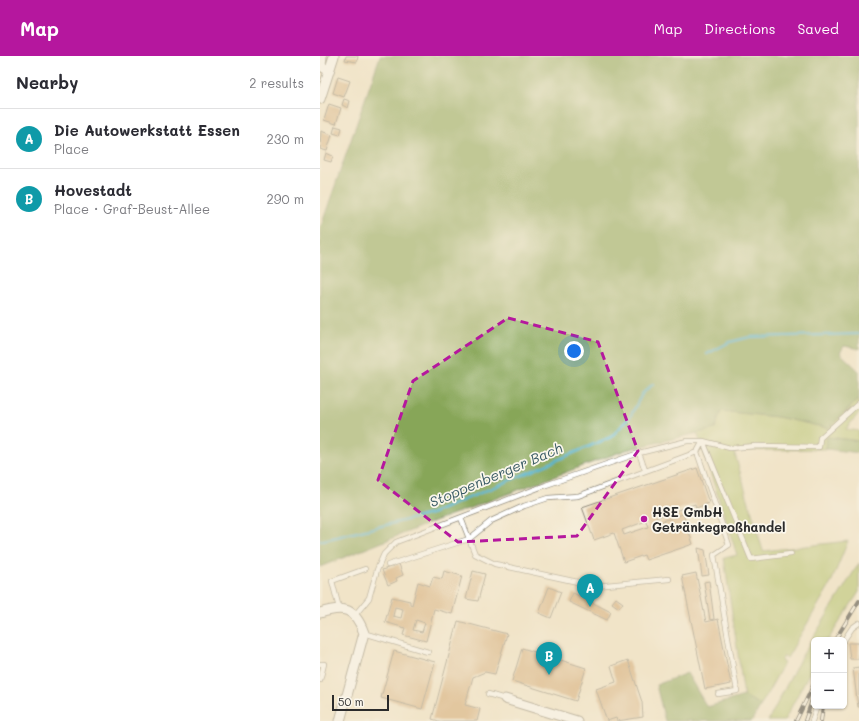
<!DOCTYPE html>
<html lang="en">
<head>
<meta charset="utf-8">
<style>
	:root { --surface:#fff; --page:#f7f7f7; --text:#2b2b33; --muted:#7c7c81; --line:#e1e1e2; --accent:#b5179e }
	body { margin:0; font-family:Mali,sans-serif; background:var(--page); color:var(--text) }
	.controls { position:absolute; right:12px; bottom:12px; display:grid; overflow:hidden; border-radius:6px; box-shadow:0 1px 3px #0004 }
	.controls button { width:36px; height:36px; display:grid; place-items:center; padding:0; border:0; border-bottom:1px solid var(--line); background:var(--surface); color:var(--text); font:20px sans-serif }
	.scale { position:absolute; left:12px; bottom:10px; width:57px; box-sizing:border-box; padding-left:4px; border:2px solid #2b2b2b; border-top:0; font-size:11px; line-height:14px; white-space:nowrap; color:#2b2b2b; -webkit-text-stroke:3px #fbf7ec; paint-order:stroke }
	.you { position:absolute; left:254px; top:295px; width:14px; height:14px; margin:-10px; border:3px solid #fff; border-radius:50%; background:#1a73e8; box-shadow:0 0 0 6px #1a73e833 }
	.badge { display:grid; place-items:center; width:26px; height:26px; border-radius:50%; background:var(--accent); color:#fff; font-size:13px; font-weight:700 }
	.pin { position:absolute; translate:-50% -33px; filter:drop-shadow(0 1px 2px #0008) }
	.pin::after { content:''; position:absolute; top:21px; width:14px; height:12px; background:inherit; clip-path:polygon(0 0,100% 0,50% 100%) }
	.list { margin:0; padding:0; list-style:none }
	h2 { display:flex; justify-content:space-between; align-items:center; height:52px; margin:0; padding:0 16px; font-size:17px }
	h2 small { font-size:13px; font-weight:400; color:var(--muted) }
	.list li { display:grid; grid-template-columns:26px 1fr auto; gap:12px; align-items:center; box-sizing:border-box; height:60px; padding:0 16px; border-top:1px solid var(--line) }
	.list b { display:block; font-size:15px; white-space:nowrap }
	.list p { margin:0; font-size:13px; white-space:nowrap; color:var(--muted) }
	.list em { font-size:13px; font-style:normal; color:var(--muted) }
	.map { position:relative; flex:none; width:539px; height:665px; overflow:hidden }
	header { display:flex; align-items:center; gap:24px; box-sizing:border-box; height:56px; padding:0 20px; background:var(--accent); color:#fff }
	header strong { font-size:19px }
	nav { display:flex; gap:22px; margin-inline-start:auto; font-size:14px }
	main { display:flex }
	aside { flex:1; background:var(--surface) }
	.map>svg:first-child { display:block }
	.green { fill:#aabf63; stroke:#6a7547 }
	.forest { fill:#87a659; stroke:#596842 }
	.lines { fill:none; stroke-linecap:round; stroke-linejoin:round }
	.stream { stroke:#50b2cf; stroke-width:2.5 }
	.building { fill:#d1a46e; fill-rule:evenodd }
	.service-casing { stroke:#8e887a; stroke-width:6 }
	.minor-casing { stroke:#8e887a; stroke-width:11 }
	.service { stroke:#fff; stroke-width:4.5 }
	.minor { stroke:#fff; stroke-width:9 }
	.rail-casing { stroke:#2b2b2b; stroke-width:4 }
	.rail { stroke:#fbf7ec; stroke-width:2.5; stroke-dasharray:8; stroke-linecap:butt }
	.marked { fill:none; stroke:#b5179e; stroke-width:3; stroke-dasharray:8 5; stroke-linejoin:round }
	.poi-dot { fill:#b5179e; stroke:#fbf7ec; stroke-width:1.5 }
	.labels { text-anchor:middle; stroke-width:3.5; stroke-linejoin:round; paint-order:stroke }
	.poi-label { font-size:13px; font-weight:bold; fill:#2b2b2b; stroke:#fbf7ec; text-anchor:start }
	.water-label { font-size:14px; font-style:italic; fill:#385a64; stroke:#fbf7ec }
</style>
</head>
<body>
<header>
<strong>Map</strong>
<nav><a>Map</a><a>Directions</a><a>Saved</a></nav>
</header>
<main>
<aside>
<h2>Nearby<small>2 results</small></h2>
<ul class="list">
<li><span class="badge" style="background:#0f9aa8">A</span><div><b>Die Autowerkstatt Essen</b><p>Place</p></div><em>230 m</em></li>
<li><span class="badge" style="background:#0f9aa8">B</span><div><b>Hovestadt</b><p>Place · Graf-Beust-Allee</p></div><em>290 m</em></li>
</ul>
</aside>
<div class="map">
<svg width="539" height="665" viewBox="0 0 539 665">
	<rect width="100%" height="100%" fill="#fbf7ec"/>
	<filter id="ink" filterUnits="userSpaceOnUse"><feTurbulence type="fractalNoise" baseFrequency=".025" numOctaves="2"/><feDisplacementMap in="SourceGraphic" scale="8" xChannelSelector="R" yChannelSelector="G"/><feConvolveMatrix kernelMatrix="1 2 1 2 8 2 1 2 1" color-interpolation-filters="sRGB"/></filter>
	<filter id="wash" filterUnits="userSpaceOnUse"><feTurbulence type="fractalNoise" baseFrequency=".012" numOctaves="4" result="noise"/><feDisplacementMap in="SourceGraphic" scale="16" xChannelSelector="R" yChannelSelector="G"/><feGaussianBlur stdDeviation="0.9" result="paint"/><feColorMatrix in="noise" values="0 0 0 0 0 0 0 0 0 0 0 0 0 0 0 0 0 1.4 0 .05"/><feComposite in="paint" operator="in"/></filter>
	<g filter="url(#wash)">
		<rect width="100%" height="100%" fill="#f1e4c8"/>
		<path class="green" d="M 539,343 L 539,357 L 526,373 L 539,375 L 539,385 L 507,381 L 506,393 L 414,395 L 443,495 L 528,485 L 511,527 L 467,602 L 464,600 L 461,605 L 464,607 L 441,649 L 424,640 L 404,502 L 417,499 L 377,376 L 395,373 L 401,355 L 458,361 L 508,372 Z
			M 539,507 L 539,536 L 508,584 L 494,584 L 494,608 L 464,665 L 448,665 L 480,603 Z"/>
		<path class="forest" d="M 60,0 L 539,0 L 539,293 L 524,290 L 520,297 L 539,315 L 539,343 L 508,372 L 458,361 L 401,355 L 395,373 L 306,394 L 115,465 L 0,511 L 0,173 Z
			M 507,381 L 539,385 L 539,397 L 506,393 Z
			M 367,617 L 387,651 L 424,640 L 441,649 L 432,665 L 345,665 L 336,629 Z"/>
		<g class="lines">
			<path class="stream" d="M 387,298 L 410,286 L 430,281 L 539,278
				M 0,485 L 111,458 L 291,381 L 310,361 L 322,338 L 333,328"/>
		</g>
		<g id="blocks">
			<path class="building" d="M 26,0 L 38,0 L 37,6 L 25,4 Z
				M 18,21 L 30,25 L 24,41 L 13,37 Z
				M 24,43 L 30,45 L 28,52 L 22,49 Z
				M 9,48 L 21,52 L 16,68 L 4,64 Z
				M 15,70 L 22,72 L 20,79 L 13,77 Z
				M 1,75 L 12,79 L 7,95 L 0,93 Z
				M 6,97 L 13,100 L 11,106 L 4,104 Z
				M 377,412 L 389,447 L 376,452 L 375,448 L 335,462 L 337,467 L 363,458 L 373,488 L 326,504 L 324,499 L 304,506 L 294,477 L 274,484 L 262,451 ZM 326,465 L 328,471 L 304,479 L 302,474 Z
				M 378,492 L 385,494 L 389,519 L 382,520 Z
				M 79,508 L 83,519 L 76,522 L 77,525 L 68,529 L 62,514 Z
				M 124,515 L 142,520 L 132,558 L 114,553 L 106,585 L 83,579 L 85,572 L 65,566 L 72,541 L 90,545 L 90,548 L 92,549 L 98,526 L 110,530 L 113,521 L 122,523 ZM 75,551 L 83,553 L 81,562 L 73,560 ZM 96,564 L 105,567 L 102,576 L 93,574 Z
				M 153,515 L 165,518 L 158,545 L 146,543 Z
				M 376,517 L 386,566 L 398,563 L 411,628 L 385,633 L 362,520 Z
				M 389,525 L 394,563 L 390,564 L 384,526 Z
				M 229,531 L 241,536 L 231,562 L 219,557 Z
				M 253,537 L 291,556 L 287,564 L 249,546 Z
				M 296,542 L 303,547 L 299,552 L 292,547 Z
				M 138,565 L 187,578 L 175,618 L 165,616 L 153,621 L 145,649 L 160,653 L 157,665 L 119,665 L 112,663 Z
				M 528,587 L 539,587 L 539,603 L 530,603 Z
				M 202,592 L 266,612 L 256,645 L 192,625 Z
				M 74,595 L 115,606 L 102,653 L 61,642 Z
				M 308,604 L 322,646 L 323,661 L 297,665 L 296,662 L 287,665 L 276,633 L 296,626 L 291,610 Z
				M 539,611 L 539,651 L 538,651 L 533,612 Z"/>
		</g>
	</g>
	<g filter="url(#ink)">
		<use href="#blocks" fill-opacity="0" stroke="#8e887a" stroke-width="1"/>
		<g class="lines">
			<g class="service-casing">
				<path id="service" d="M 383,385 L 431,503 L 471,498
					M 377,396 L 409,489 L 394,499 L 417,635 L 398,638
					M 319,397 L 325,414
					M 141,462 L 155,498 L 175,508 L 276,530 L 349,523
					M 68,509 L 149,483 L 171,465 L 204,450 L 228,442 L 258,440 L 377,396 L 383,385
					M 19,552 L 12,525 L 45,513
					M 35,559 L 49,542 L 57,514 L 64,498 L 76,486 L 226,429 L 319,397 L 367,385 L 383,385 L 410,392 L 436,390 L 499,391 L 500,382 L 539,347
					M 44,577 L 108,596
					M 524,584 L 532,572 L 539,567
					M 0,608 L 4,608 L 0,624
					M 168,638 L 185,643
					M 492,665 L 497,650"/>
			</g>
			<g class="minor-casing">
				<path id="minor" d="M 2,0 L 1,10 L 9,15
					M 0,43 L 14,0
					M 0,557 C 24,549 35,552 44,577 L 20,665
					M 185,643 L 257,665"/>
			</g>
			<use href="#service" class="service"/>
			<use href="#minor" class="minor"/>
			<g class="rail-casing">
				<path id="rail" d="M 515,584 L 539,545
					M 476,665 L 494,628
					M 485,665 L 494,638
					M 501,665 L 503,650"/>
			</g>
			<use href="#rail" class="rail"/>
		</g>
	</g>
	<path d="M0 0H539V665H0ZM 188,262 L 278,286 L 318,395 L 257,480 L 138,486 L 58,424 L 93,325 Z" fill="#f1e4c8" fill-opacity=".55" fill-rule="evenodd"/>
	<path class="marked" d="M 188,262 L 278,286 L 318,395 L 257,480 L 138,486 L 58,424 L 93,325 Z"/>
	<circle class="poi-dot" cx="324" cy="463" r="4"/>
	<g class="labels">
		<g class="poi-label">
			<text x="332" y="461">HSE GmbH<tspan x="332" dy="15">Getränkegroßhandel</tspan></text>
		</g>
		<g class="water-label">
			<text transform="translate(176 419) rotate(-23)" y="5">Stoppenberger Bach</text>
		</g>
	</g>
</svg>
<div class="controls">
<button>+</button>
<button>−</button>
</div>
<div class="scale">50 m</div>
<div class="you"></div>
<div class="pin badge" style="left:270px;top:551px;background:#0f9aa8">A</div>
<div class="pin badge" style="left:229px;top:619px;background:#0f9aa8">B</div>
</div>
</main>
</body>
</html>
